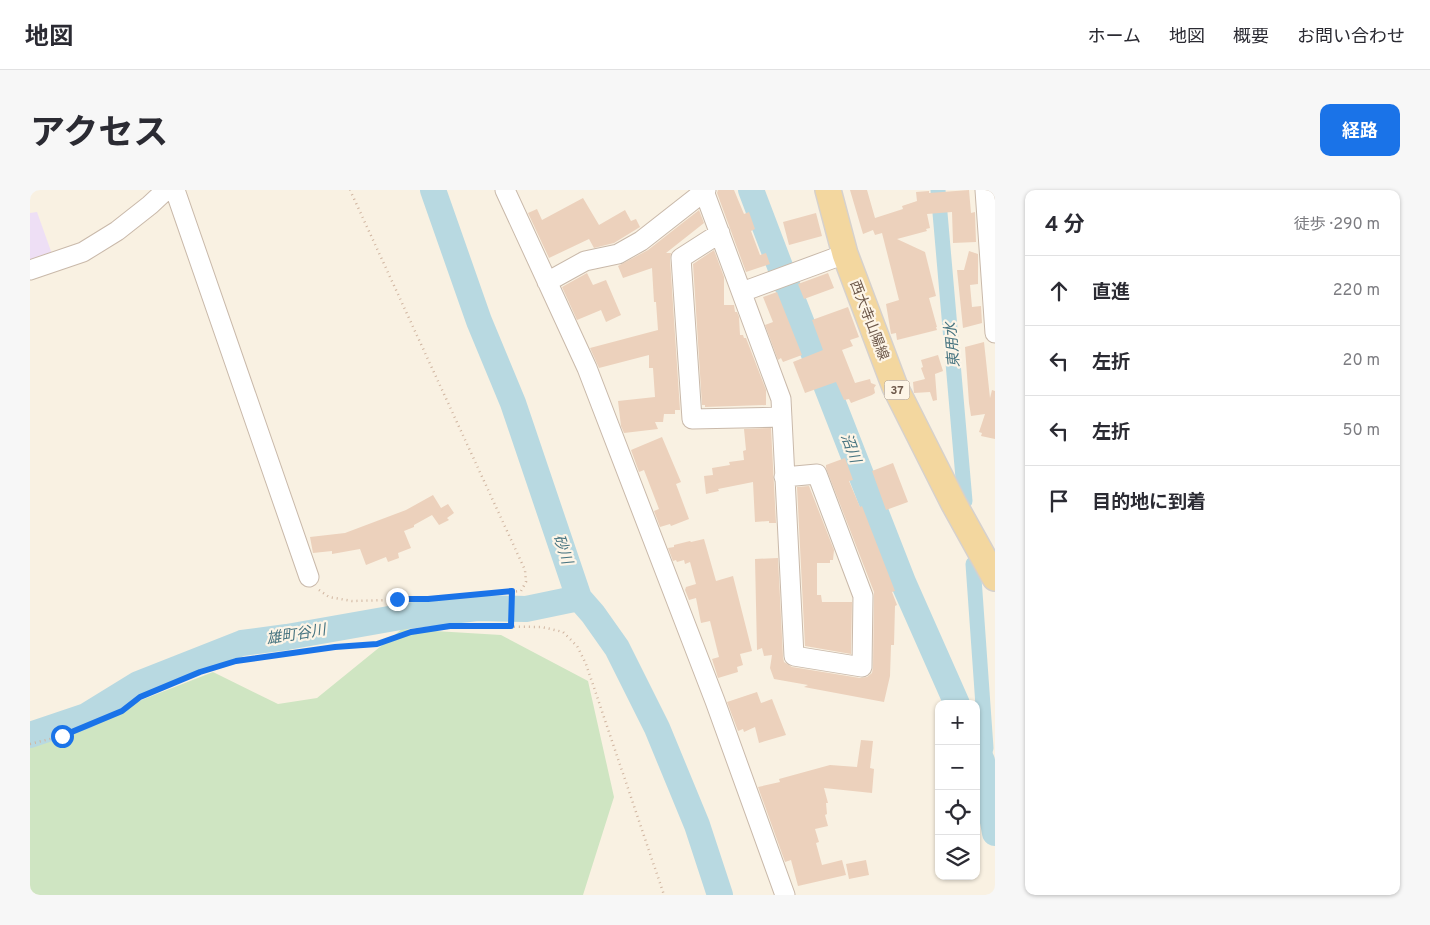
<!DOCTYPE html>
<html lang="ja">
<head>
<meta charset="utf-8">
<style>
	:root { --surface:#fff; --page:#f7f7f7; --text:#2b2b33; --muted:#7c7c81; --line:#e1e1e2; --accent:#1a73e8 }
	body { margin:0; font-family:Overpass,"Noto Sans JP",sans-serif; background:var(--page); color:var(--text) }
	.controls { position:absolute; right:15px; bottom:15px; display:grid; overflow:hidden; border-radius:10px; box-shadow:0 1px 4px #0004 }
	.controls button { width:45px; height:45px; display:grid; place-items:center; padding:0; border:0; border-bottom:1px solid var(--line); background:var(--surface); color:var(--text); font:25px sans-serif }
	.stop { position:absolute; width:15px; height:15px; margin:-11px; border:4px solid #1a73e8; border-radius:50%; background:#fff }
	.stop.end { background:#1a73e8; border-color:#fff; box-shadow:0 1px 5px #0008 }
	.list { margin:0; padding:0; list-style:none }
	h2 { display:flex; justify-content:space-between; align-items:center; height:65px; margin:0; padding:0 20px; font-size:21px }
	h2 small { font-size:16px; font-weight:400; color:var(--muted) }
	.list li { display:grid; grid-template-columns:32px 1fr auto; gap:15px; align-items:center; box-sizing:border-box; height:70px; padding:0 20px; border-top:1px solid var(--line) }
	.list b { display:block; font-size:19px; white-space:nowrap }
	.list em { font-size:16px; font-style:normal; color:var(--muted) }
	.icon { flex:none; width:28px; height:28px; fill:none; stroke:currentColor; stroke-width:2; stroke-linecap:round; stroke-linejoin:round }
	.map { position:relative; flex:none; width:965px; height:705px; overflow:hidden; border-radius:10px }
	header { display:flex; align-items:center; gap:30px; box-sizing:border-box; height:70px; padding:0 25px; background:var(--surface); border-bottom:1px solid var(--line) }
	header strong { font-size:24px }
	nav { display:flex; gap:28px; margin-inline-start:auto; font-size:18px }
	.intro { display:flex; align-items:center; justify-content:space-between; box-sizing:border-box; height:120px; padding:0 30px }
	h1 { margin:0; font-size:35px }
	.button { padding:12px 22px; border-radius:10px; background:var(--accent); color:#fff; font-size:18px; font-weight:700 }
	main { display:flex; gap:30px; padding:0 30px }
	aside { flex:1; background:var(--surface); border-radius:10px; box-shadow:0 1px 4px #0004 }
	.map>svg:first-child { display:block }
	.education { fill:#eedff5 }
	.green { fill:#cfe5c2 }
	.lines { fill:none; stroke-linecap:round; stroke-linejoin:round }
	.canal { stroke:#b8d9e1; stroke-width:15 }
	.river { stroke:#b8d9e1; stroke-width:26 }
	.building { fill:#ecd1bc }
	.minor-casing { stroke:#c9b9aa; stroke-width:21 }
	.major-casing { stroke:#d6d1cd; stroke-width:28 }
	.path { stroke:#d0b5a0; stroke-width:2.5; stroke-dasharray:1 4; stroke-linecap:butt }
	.minor { stroke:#fff; stroke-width:19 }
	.major { stroke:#f3d79f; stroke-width:25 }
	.route { stroke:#1a73e8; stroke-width:6 }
	.labels { text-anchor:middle; stroke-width:4.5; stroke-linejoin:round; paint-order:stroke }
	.shield { fill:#fdf5e7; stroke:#99887a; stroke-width:1 }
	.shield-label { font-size:12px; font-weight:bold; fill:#6e594b }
	.street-label { font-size:14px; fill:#6e594b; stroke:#fdf5e7 }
	.water-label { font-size:15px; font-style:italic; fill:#477480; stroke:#fdf5e7 }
</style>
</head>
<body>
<header>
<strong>地図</strong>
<nav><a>ホーム</a><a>地図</a><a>概要</a><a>お問い合わせ</a></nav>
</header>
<div class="intro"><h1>アクセス</h1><a class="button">経路</a></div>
<main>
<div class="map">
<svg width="965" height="705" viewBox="0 0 965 705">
	<rect width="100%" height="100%" fill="#f9f1e2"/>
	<path class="education" d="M 7,22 L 22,64 L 0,71 L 0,23 Z"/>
	<path class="green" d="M 372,439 L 471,445 L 558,491 L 584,607 L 553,705 L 0,705 L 0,557 L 114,509 L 183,482 L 248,514 L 287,508 Z"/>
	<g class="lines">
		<path class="canal" d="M 908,0 L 935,311
			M 943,374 L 956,558 L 952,571"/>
		<path class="river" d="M 403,0 L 449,131 L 483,213 L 549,408 L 563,424 L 587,458 L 627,538 L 667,635 L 690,705
			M 721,0 L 762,108 L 873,392 L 927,514
			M 0,545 L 56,526 L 108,494 L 212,453 L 257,447 L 376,426 L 448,418 L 496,419 L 549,408
			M 946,558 L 952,571 L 965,643"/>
	</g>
	<path class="building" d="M 704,0 L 714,24 L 719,22 L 725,39 L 721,41 L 730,65 L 736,63 L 740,74 L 716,82 L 687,3 L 688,0 Z
		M 820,0 L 837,0 L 845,28 L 873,19 L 872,16 L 887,11 L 886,2 L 899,1 L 899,3 L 939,0 L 941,23 L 945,22 L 946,52 L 923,53 L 922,22 L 897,24 L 900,38 L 896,39 L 897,41 L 867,49 L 895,62 L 906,106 L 899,108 L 907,137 L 906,137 L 907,140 L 867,150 L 866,143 L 861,144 L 856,114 L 869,110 L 852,43 L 845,45 L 843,40 L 833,44 Z
		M 553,8 L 569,35 L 595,20 L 601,31 L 606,29 L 610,37 L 584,53 L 564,58 L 559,49 L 519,68 L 498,23 L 507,19 L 512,30 Z
		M 669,20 L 674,33 L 636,63 L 641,63 L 640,69 L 650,220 L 645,220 L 645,224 L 634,224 L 633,232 L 625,232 L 628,239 L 594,243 L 591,236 L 588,211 L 625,207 L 623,178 L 619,178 L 619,165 L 569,178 L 560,158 L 628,140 L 626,112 L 624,112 L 622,78 L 593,88 L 588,76 L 618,60 Z
		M 786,23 L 792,46 L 759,55 L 753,32 Z
		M 684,60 L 694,87 L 694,115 L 704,115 L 705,122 L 707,122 L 709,127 L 710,145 L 713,145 L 714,148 L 716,148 L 736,200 L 736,215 L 675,217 L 675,215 L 672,215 L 663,74 Z
		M 939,61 L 948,64 L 948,94 L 940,95 L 942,117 L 951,116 L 952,133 L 933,138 L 927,80 L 934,80 Z
		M 557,83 L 563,95 L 576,90 L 591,125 L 576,132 L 571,120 L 547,130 L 532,97 Z
		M 798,83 L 804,98 L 774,109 L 768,94 Z
		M 747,102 L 772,165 L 753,172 L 751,168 L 748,170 L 735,135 L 743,132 L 733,107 Z
		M 818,117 L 829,147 L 820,150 L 823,156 L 812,160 L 825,193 L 840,189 L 841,193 L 846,195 L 844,198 L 845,203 L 842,205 L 821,213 L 819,209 L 814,210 L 806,192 L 775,203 L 763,172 L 793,160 L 782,130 Z
		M 954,152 L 960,208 L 962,200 L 965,201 L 965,249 L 951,246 L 952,243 L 949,242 L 955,224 L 941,226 L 939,213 L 935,157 Z
		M 908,165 L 913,181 L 905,184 L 907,210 L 903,211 L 900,202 L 884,203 L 883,192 L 895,189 L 891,178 L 893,177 L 891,170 Z
		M 741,238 L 746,333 L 739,333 L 739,331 L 725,332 L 723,292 L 688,299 L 689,301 L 676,304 L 674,286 L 683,285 L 682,278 L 700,275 L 699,272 L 714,270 L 713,261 L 716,260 L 714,239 Z
		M 632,247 L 651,292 L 646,294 L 659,329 L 641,336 L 640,334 L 630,337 L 624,321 L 629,319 L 614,280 L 609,282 L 601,260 Z
		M 815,268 L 823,290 L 819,291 L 830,317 L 832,316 L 865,401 L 862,402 L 867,415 L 865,416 L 864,455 L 861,455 L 860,486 L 854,512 L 774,497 L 778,495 L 744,489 L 740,478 L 742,465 L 734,466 L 732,458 L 727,460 L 725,369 L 748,368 L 753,467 L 754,472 L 762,477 L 830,488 L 837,487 L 842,483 L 843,477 L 844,402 L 796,278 L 796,275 Z
		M 863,273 L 878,312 L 856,320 L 842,281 Z
		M 779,296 L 804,360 L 803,370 L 800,370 L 800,373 L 787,373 L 787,405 L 791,405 L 792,412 L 822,412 L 821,464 L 775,456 L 767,297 Z
		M 403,305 L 411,318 L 418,314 L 424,323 L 417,328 L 419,330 L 409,335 L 402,325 L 384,335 L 384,337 L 374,341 L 381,358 L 368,363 L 369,368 L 358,372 L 356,367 L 336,375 L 330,359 L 302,364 L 302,361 L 283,363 L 280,347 L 315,343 L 376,320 Z
		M 674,349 L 686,391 L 703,386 L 722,461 L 710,464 L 713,475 L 707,477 L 708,482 L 688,488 L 682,469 L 689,467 L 680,431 L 671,433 L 666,408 L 659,410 L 655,400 L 656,397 L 666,394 L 660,372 L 655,374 L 654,370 L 647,372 L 646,370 L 643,371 L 638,358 L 644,357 L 644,355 L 660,351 L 661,352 Z
		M 727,502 L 731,513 L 742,509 L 756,545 L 729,553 L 725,537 L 714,542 L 713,539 L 708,541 L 697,512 Z
		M 831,550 L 843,551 L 840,578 L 844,579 L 842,603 L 794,598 L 798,613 L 796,613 L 797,624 L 795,625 L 798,636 L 785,639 L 789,652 L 786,653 L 792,675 L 812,670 L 816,685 L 768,696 L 761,670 L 755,672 L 728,597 L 750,592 L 749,589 L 800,575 L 827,577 Z
		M 836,670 L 839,685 L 819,689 L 816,674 Z"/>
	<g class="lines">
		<g class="minor-casing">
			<path id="minor" d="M 145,0 L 279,387
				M 475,0 L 557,178 L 685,511 L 755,705
				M 955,0 L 965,143
				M 674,1 L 751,209 L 764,466 L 832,477 L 833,406 L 787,284 L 754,287
				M 690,43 L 651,68 L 662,229 L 752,227
				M 0,80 L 53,62 L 87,41 L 120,15 L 136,0
				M 517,92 L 555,71 L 588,64 L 611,51 L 676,0
				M 712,102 L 815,64"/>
		</g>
		<g class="major-casing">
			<path id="major" d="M 798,0 L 815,64 L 865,197 L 924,314 L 965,388"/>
		</g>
		<path class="path" d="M 289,400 L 299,407 L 322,411 L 399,409 L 491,401 L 496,392 L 495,380 L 320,0
			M 481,436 L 482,401
			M 0,554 L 32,546 L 92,521 L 110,507 L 170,481 L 206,471 L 305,457 L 347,454 L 381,442 L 420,436 L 512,437 L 533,442 L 547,456 L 556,474 L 634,705"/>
		<use href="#minor" class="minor"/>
		<use href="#major" class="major"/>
	</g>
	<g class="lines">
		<path class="route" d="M 32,546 L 92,521 L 110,507 L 170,482 L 206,471 L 305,457 L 347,454 L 381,442 L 420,436 L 481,436 L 482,401 L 398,409 L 367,409"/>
	</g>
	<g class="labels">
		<rect class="shield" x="854.5" y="190.5" width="25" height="19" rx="4"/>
		<g class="shield-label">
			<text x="867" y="204">37</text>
		</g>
		<g class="street-label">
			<text transform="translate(840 130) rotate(69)" y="5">西大寺山陽線</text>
		</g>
		<g class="water-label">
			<text transform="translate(922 155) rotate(-95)" y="5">東用水</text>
			<text transform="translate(821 258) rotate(69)" y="5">沼川</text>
			<text transform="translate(533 359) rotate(71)" y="5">砂川</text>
			<text transform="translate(266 444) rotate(-9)" y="5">雄町谷川</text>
		</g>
	</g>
</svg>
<div class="controls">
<button>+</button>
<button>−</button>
<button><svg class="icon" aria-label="locate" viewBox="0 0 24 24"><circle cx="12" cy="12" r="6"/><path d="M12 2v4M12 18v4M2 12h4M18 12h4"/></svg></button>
<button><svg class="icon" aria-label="layers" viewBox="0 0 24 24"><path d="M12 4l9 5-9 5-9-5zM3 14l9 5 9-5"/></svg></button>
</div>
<div class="stop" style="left:32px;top:546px"></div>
<div class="stop end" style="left:367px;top:409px"></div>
</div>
<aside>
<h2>4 分<small>徒歩 · 290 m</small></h2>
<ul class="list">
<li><svg class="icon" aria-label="ahead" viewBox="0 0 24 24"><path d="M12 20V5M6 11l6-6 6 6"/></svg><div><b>直進</b></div><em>220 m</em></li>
<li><svg class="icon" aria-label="left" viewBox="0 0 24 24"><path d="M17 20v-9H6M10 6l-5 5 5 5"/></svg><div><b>左折</b></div><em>20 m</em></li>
<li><svg class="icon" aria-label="left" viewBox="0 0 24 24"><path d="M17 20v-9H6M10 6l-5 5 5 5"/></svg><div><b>左折</b></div><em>50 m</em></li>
<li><svg class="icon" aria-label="arrive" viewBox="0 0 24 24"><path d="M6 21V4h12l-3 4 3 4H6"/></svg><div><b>目的地に到着</b></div></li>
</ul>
</aside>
</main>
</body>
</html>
